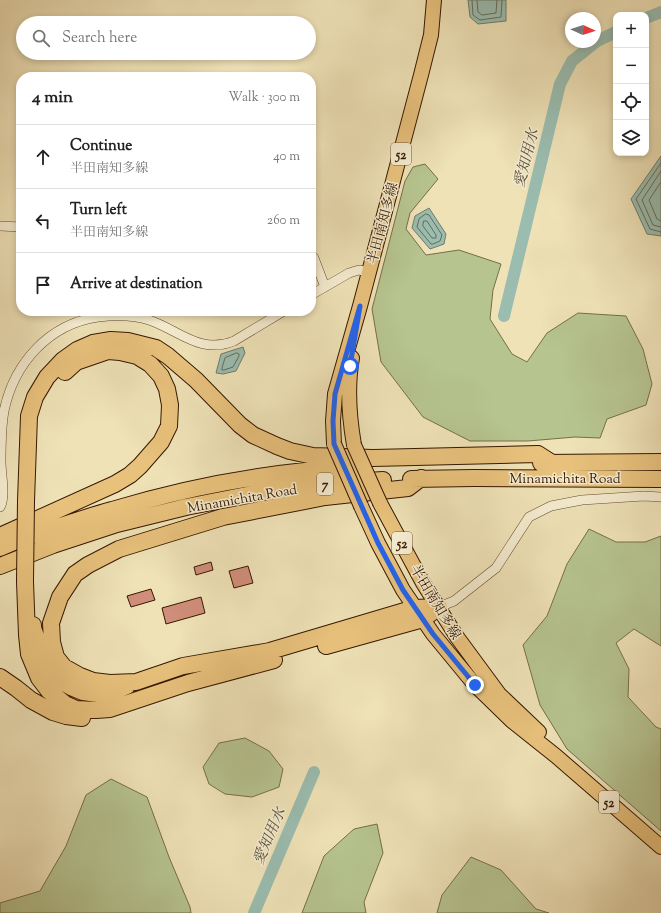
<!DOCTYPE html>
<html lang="en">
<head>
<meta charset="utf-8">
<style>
	:root { --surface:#fff; --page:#f6f6f6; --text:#222; --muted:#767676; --line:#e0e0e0 }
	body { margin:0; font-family:"Sorts Mill Goudy","Noto Serif JP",serif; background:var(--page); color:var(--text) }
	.controls { position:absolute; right:12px; top:12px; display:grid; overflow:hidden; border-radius:8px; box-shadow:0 2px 6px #0003 }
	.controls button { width:36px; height:36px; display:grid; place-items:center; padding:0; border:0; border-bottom:1px solid var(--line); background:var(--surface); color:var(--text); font:20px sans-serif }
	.compass { position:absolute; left:565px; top:12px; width:36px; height:36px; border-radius:50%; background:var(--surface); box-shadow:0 2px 6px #0003; rotate:93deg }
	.stop { position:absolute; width:12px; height:12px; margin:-9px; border:3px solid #2563eb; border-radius:50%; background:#fff }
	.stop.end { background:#2563eb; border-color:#fff; box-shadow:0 1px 4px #0008 }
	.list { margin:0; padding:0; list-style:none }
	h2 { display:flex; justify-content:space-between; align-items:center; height:52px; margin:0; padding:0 16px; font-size:17px }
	h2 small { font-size:13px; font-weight:400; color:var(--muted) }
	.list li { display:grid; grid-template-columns:26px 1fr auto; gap:12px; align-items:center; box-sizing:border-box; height:64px; padding:0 16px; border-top:1px solid var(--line) }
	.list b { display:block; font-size:15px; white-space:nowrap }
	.list p { margin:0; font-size:13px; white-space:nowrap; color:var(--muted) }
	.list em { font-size:13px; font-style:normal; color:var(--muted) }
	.icon { flex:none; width:22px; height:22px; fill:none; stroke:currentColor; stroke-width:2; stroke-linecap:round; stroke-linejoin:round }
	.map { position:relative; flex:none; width:661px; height:913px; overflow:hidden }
	.search { position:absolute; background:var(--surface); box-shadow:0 2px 6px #0003; left:16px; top:16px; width:300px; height:44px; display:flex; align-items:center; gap:10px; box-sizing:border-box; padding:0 14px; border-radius:22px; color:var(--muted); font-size:15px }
	.panel { position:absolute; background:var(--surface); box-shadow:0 2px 6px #0003; left:16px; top:72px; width:300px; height:244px; border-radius:16px }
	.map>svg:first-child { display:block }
	.green { fill:#b6c490; stroke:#766e48 }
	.water { fill:#9abdb0; stroke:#727b6a }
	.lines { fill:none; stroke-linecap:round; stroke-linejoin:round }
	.shore { stroke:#686a58; stroke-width:1 }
	.canal { stroke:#9abdb0; stroke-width:12 }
	.building { fill:#d08e7b; stroke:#351701 }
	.minor-casing { stroke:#644a2e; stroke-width:10 }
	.primary-casing { stroke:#351701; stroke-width:16 }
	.motorway-casing { stroke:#351701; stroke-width:18 }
	.minor { stroke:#f5ecd0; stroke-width:9 }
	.primary { stroke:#e8c17c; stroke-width:14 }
	.motorway { stroke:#e8c17c; stroke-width:16 }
	.primary-bridge-casing { stroke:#351701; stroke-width:16; stroke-linecap:butt }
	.motorway-bridge-casing { stroke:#351701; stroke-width:18; stroke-linecap:butt }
	.primary-bridge { stroke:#e8c17c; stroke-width:14 }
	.motorway-bridge { stroke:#e8c17c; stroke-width:16 }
	.route { stroke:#2563eb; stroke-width:5 }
	.labels { text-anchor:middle; stroke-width:3; stroke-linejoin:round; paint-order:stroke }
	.shield { fill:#f5ecd0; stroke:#6f573f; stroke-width:1 }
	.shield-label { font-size:13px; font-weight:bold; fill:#351701 }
	.street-label { font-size:14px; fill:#351701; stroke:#f5ecd0 }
	.water-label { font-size:15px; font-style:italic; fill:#58513e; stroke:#f5ecd0 }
</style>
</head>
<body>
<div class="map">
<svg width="661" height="913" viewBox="0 0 661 913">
	<rect width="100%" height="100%" fill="#efe2b7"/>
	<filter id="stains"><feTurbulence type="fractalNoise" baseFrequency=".005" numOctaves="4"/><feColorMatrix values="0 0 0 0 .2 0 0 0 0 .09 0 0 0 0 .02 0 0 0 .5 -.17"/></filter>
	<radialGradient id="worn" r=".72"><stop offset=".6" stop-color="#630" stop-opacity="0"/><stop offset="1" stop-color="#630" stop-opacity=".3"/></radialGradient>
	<path class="green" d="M 425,164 L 438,179 L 410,213 L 406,229 L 426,255 L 459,250 L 501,264 L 493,290 L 490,319 L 512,354 L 527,362 L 547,333 L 578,313 L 626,316 L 643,349 L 652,384 L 646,405 L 607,419 L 600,438 L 575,437 L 528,441 L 470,441 L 423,417 L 381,362 L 372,309 L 405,181 L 413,167 Z
		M 589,529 L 616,542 L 645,542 L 661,536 L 661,646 L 634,629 L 616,643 L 629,669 L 628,697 L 656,727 L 661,729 L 661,831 L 567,749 L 540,705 L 523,645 L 547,616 L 567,564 Z
		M 245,738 L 269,751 L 283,769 L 279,787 L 252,797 L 225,794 L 209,784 L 203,767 L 219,743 Z
		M 111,779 L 147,797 L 169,857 L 190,907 L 191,913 L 0,913 L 0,903 L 40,891 L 66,846 L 86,795 Z
		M 377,824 L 383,853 L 364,902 L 366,913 L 302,913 L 324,856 L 354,829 Z
		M 471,857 L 501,870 L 536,909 L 549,913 L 437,913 L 442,895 Z"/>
	<path class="water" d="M 468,0 L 506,0 L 506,21 L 478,24 L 470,17 Z
		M 661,156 L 661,236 L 647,234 L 631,199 Z
		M 429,208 L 446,234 L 444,244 L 430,249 L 412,228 L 415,216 Z
		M 243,347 L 245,353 L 236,371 L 223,374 L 216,373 L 221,354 Z"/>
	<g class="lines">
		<path class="shore" d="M 472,0 L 473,15 L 480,20 L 501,17 L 502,0
			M 477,0 L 478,12 L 482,15 L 496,13 L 497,0
			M 661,163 L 636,199 L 650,229 L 661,232
			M 661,171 L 642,200 L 653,225 L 661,227
			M 661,182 L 649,200 L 657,219 L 661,221
			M 426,214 L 429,215 L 442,235 L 440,241 L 433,244 L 431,244 L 417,227 L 419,219 Z
			M 424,221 L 427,221 L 436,235 L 436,238 L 432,238 L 423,226 Z
			M 237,353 L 239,354 L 239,356 L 233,367 L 224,370 L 222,370 L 222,368 L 225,358 Z"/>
		<path class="canal" d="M 646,18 L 661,12
			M 504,316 L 560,84 L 572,61 L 597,41 L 616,32
			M 254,913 L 314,772"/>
	</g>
	<path class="building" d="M 211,562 L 213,570 L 196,575 L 194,567 Z
		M 248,566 L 253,583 L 234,588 L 229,571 Z
		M 151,589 L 155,600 L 131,607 L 127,596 Z
		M 201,597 L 205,613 L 166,624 L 162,608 Z"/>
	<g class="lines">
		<g class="minor-casing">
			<path id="minor" d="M 0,226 L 21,227
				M 311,255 L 314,258 L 325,287
				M 311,295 L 349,273 L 359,270 L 369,272
				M 0,507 C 6,498 1,474 1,462 C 1,446 1,428 4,411 C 14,363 49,324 98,317 C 115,315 134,315 149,320 C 179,330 200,355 234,341 L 284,311
				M 439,607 L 454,601 L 496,568 L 529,517 L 551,506 L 582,500 L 644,496 L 661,497"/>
		</g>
		<g class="primary-casing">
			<path id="primary" d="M 352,358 C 347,386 349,416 354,445
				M 334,444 L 333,421 L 335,394 L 360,306 L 369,272 L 421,75 L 431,35 L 434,0
				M 380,503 L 423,583 L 457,637 L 499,694 L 539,732
				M 361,506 L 378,543 L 403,590 L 433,634 L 475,685 L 512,721 L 556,756 L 661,847"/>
		</g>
		<g class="motorway-casing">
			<path id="motorway" d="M 541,463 L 661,462
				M 421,478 L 408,488 L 325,497 L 223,517 L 119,549 L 88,565 L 75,574 L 60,597 L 51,623 L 52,642 L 56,657 L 64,667 L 80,676 L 93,681 L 110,683 L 136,682 L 183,666 L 270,651 L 415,608 L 439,607
				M 411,479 L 474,478 L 661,479
				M 26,501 L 29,416 L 35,397 L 47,377 L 63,360 L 77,350 L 93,343 L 111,340 L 128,341 L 156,348 L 168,356 L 196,380 L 240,425 L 253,435 L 277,446 L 290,451 L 313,456 L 373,458 L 538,454 L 552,463
				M 0,536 L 115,484 L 130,475 L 140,466 L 161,442 L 169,426 L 170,405 L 167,389 L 161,376 L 150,364 L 137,356 L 120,352 L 108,351 L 76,362 L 65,372
				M 0,548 L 14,542 C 47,531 79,519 112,510 C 191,486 276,471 358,467
				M 0,566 L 53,545 L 117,524 L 186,507 L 257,493 L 319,484 L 383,480
				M 25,582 L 27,635 L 29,654 L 39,678 L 49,691 L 65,704 L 76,709 L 96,710 L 110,709 L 188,683 L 274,660
				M 33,625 L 33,628 L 47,667 L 57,679 L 71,687 L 83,692 L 98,694 L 111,693 L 127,686
				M 326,646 L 423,619 L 439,607
				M 0,677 L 16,688 L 31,700 L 53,712 L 66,716 L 82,718"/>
		</g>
		<use href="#minor" class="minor"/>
		<use href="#primary" class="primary"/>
		<use href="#motorway" class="motorway"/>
		<g class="primary-bridge-casing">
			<path id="primary-bridge" d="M 334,444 L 361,506
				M 354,445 L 380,503"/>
		</g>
		<g class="motorway-bridge-casing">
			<path id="motorway-bridge" d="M 25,582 L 26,501"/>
		</g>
		<use href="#primary-bridge" class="primary-bridge"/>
		<use href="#motorway-bridge" class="motorway-bridge"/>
	</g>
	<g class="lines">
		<path class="route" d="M 350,366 L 360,306 L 335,394 L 333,421 L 334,444 L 378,543 L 403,590 L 433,634 L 475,685"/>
	</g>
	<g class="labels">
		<g class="shield">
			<rect x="391" y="143" width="20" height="22" rx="3"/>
			<rect x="317" y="473" width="16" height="22" rx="3"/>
			<rect x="392" y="532" width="20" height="22" rx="3"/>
			<rect x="599" y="791" width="20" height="22" rx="3"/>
		</g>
		<g class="shield-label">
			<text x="401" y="159">52</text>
			<text x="325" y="489">7</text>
			<text x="402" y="548">52</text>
			<text x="609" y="807">52</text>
		</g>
		<g class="street-label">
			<text transform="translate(382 223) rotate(-75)" y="5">半田南知多線</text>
			<text x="565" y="483">Minamichita Road</text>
			<text transform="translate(242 498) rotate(-10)" y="5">Minamichita Road</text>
			<text transform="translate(436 602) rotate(59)" y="5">半田南知多線</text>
		</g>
		<g class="water-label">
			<text transform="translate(526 158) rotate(-76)" y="5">愛知用水</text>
			<text transform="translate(269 836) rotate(-67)" y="5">愛知用水</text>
		</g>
	</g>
	<rect width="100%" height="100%" filter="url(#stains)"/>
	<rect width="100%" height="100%" fill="url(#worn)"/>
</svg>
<div class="controls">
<button>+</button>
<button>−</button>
<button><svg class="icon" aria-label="locate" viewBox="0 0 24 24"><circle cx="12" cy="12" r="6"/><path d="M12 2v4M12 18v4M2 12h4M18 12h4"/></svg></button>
<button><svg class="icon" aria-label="layers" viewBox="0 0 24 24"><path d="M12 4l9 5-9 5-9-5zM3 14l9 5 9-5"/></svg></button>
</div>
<svg class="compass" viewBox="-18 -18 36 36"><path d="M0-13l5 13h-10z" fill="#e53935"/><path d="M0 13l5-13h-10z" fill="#767676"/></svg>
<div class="stop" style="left:350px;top:366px"></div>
<div class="stop end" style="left:475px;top:685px"></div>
<div class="search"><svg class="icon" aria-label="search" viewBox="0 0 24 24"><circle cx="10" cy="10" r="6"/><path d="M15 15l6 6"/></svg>Search here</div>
<section class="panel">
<h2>4 min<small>Walk · 300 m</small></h2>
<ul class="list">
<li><svg class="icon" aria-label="ahead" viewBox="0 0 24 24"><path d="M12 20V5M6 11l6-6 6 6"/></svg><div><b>Continue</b><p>半田南知多線</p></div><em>40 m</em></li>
<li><svg class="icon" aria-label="left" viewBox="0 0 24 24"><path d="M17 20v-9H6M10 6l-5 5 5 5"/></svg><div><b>Turn left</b><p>半田南知多線</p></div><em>260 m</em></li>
<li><svg class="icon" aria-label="arrive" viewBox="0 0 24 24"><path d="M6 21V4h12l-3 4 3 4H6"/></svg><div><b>Arrive at destination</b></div></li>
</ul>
</section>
</div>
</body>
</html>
